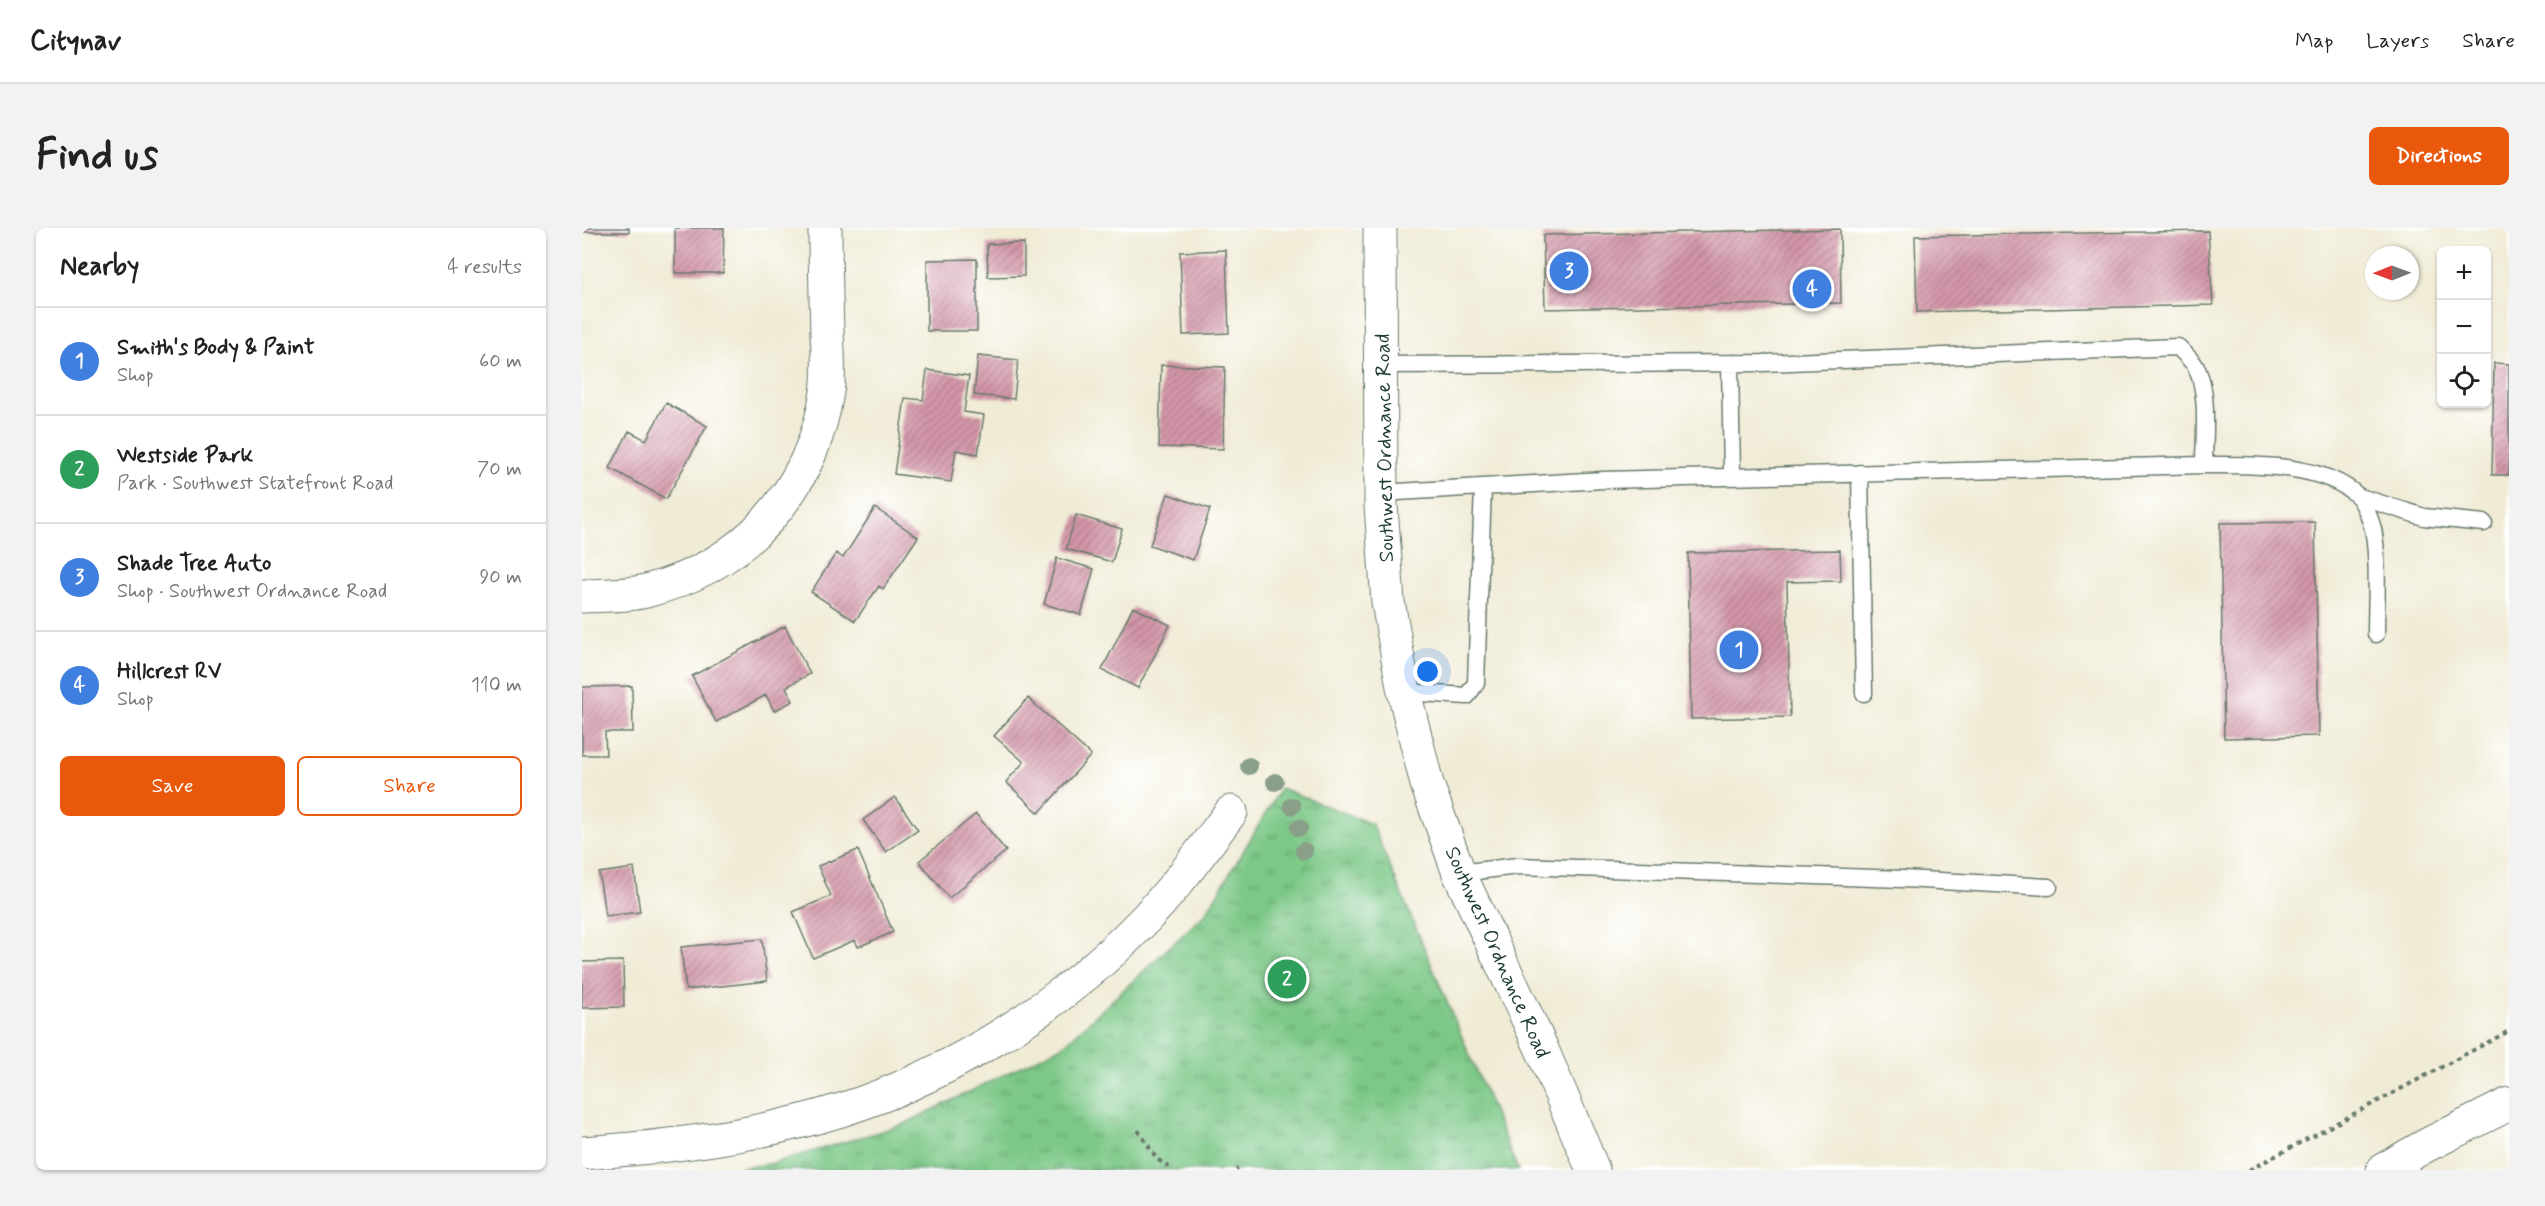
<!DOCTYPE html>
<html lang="en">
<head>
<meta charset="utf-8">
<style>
	:root { --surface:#fff; --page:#f2f2f2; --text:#222; --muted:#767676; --line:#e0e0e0; --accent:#ea580c }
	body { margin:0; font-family:Mynerve,sans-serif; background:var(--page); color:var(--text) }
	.controls { position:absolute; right:18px; top:18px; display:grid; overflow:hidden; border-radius:9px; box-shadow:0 2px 4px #0004 }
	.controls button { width:54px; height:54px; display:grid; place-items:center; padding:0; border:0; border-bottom:2px solid var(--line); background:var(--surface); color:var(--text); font:30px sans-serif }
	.compass { position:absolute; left:1783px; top:18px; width:54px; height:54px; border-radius:50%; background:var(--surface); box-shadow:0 2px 4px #0004; rotate:269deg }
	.you { position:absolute; left:846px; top:444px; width:21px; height:21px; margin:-15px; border:4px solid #fff; border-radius:50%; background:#1a73e8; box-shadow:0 0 0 9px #1a73e833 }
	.badge { display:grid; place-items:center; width:39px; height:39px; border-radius:50%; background:var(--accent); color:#fff; font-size:20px; font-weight:700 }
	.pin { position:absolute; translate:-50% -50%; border:3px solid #fff; box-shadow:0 2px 6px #0006 }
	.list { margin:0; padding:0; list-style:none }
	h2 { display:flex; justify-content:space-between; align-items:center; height:78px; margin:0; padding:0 24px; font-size:26px }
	h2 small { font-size:20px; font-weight:400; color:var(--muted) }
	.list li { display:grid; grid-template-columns:39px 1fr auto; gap:18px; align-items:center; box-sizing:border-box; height:108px; padding:0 24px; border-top:2px solid var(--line) }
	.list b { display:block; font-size:22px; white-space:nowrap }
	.list p { margin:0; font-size:20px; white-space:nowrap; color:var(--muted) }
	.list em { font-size:20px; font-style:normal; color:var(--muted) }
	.actions { display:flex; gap:12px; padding:18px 24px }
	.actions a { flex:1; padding:14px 0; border:2px solid var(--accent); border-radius:9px; text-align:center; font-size:21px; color:var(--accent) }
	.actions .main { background:var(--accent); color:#fff }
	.icon { flex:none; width:33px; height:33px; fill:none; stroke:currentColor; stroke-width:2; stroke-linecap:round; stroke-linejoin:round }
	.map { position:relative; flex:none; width:1927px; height:942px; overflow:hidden; border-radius:9px }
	header { display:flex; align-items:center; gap:36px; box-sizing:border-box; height:84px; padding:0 30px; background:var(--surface); border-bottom:2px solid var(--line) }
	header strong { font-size:28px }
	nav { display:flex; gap:33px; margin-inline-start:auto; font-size:21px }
	.intro { display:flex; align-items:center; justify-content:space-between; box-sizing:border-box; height:144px; padding:0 36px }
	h1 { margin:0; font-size:42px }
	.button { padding:15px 27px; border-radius:9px; background:var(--accent); color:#fff; font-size:21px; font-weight:700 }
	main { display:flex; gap:36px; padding:0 36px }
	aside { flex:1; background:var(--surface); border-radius:9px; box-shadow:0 2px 4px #0004 }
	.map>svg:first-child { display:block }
	.grass { fill:url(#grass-tufts); stroke:#4d825e; stroke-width:1.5 }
	.building { fill:url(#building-hatch) }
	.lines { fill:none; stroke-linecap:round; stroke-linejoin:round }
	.service-casing { stroke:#687a6c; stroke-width:19 }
	.minor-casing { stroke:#687a6c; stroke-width:35 }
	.tertiary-casing { stroke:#687a6c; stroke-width:35 }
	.secondary-casing { stroke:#687a6c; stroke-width:35 }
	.path { stroke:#687a6c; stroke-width:4; stroke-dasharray:4.5 4.5; stroke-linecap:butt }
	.service { stroke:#fff; stroke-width:16 }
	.minor { stroke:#fff; stroke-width:33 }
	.tertiary { stroke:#fff; stroke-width:33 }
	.secondary { stroke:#fff; stroke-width:33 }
	.tree { fill:#8a9f88 }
	.labels { text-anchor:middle; stroke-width:6; stroke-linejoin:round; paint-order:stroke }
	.street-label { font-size:21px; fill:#1f3d34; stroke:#fff }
</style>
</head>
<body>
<header>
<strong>Citynav</strong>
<nav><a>Map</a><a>Layers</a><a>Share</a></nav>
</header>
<div class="intro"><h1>Find us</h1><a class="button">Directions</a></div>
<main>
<aside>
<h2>Nearby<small>4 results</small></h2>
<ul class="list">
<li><span class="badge" style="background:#3f7fe0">1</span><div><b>Smith's Body &amp; Paint</b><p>Shop</p></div><em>60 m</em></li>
<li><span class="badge" style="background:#2e9e5b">2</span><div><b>Westside Park</b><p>Park · Southwest Statefront Road</p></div><em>70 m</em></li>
<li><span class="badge" style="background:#3f7fe0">3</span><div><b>Shade Tree Auto</b><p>Shop · Southwest Ordnance Road</p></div><em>90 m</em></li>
<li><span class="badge" style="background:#3f7fe0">4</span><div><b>Hillcrest RV</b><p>Shop</p></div><em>110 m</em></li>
</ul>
<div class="actions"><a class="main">Save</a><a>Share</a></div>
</aside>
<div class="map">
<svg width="1927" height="942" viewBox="0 0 1927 942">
	<defs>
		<pattern id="grass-tufts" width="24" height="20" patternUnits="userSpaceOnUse" patternTransform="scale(1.5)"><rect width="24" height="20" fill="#7bc887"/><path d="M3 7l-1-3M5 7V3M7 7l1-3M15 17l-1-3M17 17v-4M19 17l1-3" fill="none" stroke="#64a46f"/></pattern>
		<pattern id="building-hatch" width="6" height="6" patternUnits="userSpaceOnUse" patternTransform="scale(1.5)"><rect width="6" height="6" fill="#d396a9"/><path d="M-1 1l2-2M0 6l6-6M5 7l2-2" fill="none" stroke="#ab7c8a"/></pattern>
	</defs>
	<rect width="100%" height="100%" fill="#fff"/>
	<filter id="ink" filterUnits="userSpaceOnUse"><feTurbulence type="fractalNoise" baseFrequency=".0167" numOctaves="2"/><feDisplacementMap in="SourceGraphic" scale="12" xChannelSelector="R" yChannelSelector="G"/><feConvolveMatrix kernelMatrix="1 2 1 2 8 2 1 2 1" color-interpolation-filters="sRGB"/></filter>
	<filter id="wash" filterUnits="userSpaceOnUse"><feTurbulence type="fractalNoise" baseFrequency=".008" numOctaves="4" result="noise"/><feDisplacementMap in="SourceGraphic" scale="24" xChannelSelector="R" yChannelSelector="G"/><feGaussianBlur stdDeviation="1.35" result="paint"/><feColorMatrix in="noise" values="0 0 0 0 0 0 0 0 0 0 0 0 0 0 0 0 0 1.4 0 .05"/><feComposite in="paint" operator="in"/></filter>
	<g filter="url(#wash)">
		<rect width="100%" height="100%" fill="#f0ebd5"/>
		<path class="grass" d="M 699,560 L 790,596 L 936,942 L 145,942 L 191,935 L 320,897 L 482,817 L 624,685 Z"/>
		<g id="blocks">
			<path class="building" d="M 0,0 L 47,0 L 47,4 L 0,4 Z
				M 93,0 L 142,0 L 141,45 L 93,45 Z
				M 1258,1 L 1259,75 L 963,81 L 961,7 Z
				M 1626,3 L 1631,77 L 1335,84 L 1333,8 Z
				M 442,15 L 442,48 L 406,49 L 405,16 Z
				M 644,22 L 647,105 L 601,107 L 598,24 Z
				M 395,31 L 395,103 L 345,103 L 345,32 Z
				M 396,128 L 436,132 L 432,171 L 392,167 Z
				M 1912,135 L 1927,136 L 1927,247 L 1910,247 Z
				M 579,137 L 643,139 L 641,221 L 577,219 Z
				M 345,142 L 387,148 L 382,184 L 402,187 L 396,226 L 374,222 L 369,254 L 312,246 L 323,170 L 341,172 Z
				M 84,175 L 125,198 L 84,271 L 28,240 L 47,203 L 64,212 Z
				M 586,266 L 628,281 L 611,332 L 568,317 Z
				M 293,280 L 336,309 L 301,361 L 297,358 L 273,393 L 229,364 L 254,325 L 261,330 Z
				M 494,287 L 540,301 L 530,334 L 484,321 Z
				M 1733,294 L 1737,508 L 1642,510 L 1638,295 Z
				M 1258,322 L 1259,353 L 1205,354 L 1208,489 L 1109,491 L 1106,325 Z
				M 475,330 L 512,341 L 499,387 L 462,376 Z
				M 551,379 L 588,397 L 556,460 L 520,442 Z
				M 203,398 L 228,446 L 204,459 L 211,473 L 192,483 L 184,467 L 134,494 L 110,448 Z
				M 50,458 L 51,504 L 23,504 L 24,527 L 0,527 L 0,459 Z
				M 446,470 L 509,527 L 457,585 L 424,554 L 442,534 L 412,508 Z
				M 313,569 L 336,602 L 304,624 L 281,592 Z
				M 394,586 L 424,623 L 367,670 L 337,633 Z
				M 276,622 L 311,704 L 276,719 L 273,712 L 231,730 L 211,684 L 249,668 L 236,638 Z
				M 52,640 L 58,684 L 23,688 L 17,645 Z
				M 180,711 L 185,753 L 104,762 L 99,719 Z
				M 41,733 L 42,779 L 0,780 L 0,734 Z"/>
		</g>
	</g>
	<g filter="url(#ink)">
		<use href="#blocks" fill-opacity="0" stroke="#687a6c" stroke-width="1.5"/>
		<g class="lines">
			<g class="service-casing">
				<path id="service" d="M 1148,135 L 1150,248
					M 1622,237 C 1669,237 1739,234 1776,268 C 1782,274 1789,293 1791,301 C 1797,330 1794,376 1794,406
					M 1278,245 L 1282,465
					M 799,265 L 1021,252 L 1622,237 C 1622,209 1628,160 1612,136 C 1607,130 1601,124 1596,119 L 1181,135 L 800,137
					M 1778,269 L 1842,289 L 1902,295
					M 822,464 L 885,468 L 894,455 L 901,259
					M 877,645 L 936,638 L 1321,651 L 1467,659"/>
			</g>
			<g class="minor-casing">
				<path id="minor" d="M 0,368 C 20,367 44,368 64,363 C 162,338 229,265 245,164 C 248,145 246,124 245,105 C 244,70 243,35 243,0
					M 0,925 C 87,919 176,908 259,882 C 383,843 512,757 594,656 C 613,633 631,608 649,584"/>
			</g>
			<g class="tertiary-casing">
				<path id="tertiary" d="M 798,0 L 799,278 L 806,374 L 822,464 L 845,556 L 877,645 L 959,819 L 1011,942"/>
			</g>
			<g class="secondary-casing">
				<path id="secondary" d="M 1801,942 L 1843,918 L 1927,876"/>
			</g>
			<path class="path" d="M 556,902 L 575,931 L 591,942
				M 654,942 L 656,941
				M 1667,942 L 1927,803"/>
			<use href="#service" class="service"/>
			<use href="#minor" class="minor"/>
			<use href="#tertiary" class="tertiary"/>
			<use href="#secondary" class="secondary"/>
		</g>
		<g class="tree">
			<circle cx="667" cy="538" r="9"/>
			<circle cx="693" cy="554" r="9"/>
			<circle cx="710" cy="578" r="9"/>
			<circle cx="717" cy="600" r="9"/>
			<circle cx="722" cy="623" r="9"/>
		</g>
	</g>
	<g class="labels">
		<g class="street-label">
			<text transform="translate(802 220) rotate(-91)" y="7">Southwest Ordnance Road</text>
			<text transform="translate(916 724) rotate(66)" y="7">Southwest Ordnance Road</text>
		</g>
	</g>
</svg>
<div class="controls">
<button>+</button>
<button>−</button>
<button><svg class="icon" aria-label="locate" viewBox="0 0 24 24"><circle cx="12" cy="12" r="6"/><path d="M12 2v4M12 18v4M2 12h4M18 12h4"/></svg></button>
</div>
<svg class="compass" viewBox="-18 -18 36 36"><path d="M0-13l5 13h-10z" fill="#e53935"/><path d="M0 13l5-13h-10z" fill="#767676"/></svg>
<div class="you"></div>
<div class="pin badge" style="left:1157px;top:422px;background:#3f7fe0">1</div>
<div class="pin badge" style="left:705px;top:751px;background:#2e9e5b">2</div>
<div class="pin badge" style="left:987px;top:43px;background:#3f7fe0">3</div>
<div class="pin badge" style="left:1230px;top:61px;background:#3f7fe0">4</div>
</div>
</main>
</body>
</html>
